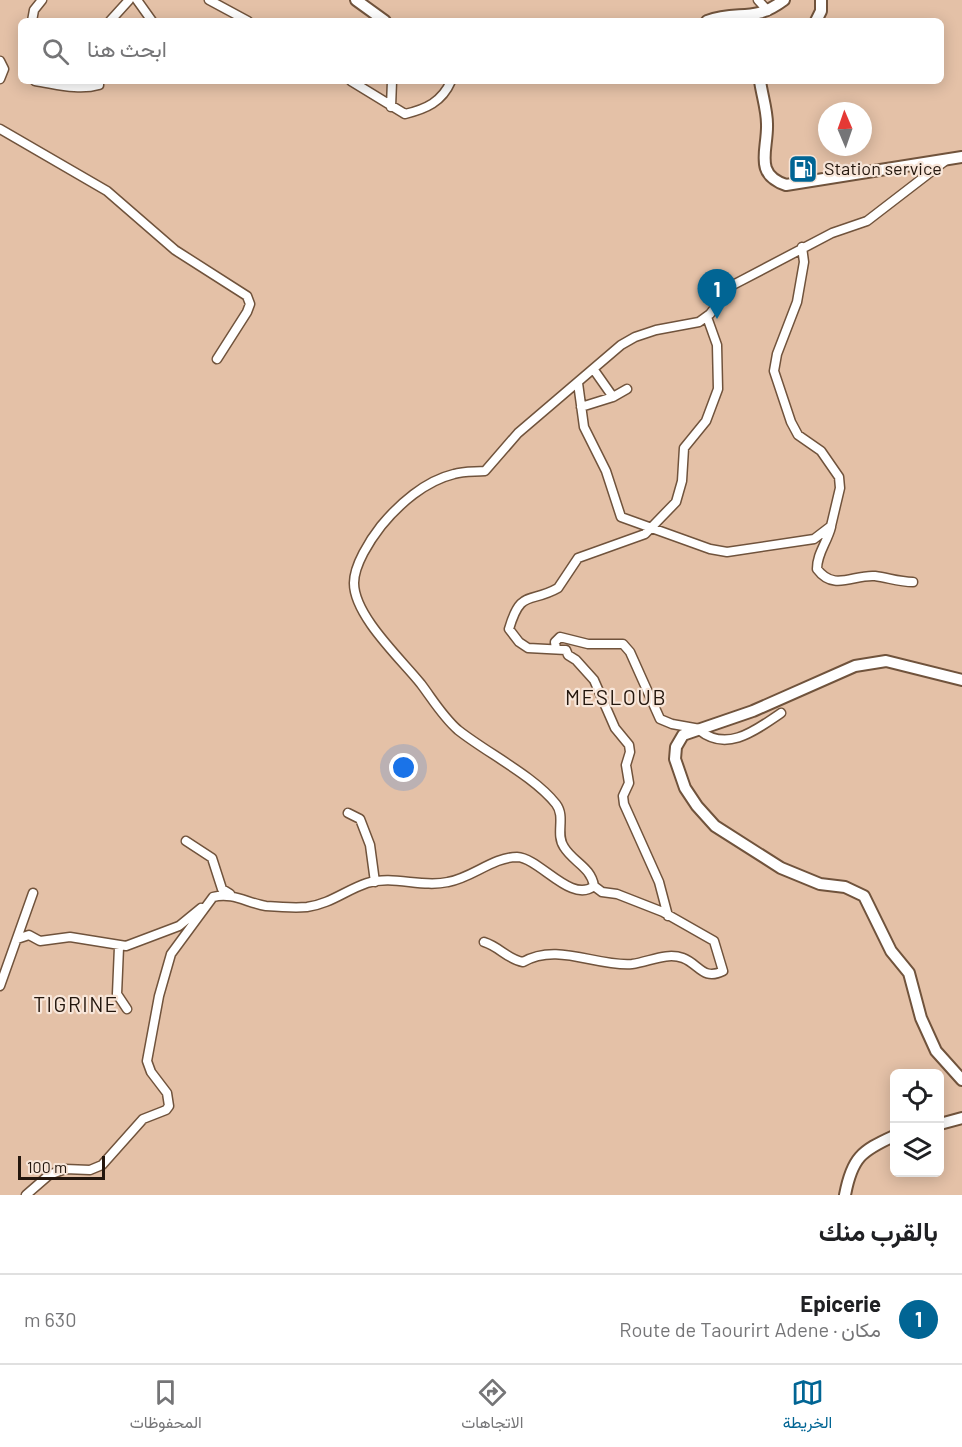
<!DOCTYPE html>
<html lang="ar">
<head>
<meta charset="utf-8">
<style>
	:root { --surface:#fff; --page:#f2f2f2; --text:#202124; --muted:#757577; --line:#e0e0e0; --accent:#016594 }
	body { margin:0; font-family:Barlow,Vazirmatn,sans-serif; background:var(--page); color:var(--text); direction:rtl }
	.controls { position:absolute; right:18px; bottom:18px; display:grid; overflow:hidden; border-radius:9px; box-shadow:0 3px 15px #0003 }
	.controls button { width:54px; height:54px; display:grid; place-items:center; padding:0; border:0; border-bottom:2px solid var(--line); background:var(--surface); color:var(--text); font:30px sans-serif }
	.compass { position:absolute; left:818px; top:102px; width:54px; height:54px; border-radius:50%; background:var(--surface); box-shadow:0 3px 15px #0003; rotate:358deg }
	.scale { position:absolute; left:18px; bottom:15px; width:87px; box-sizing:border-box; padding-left:6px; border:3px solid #23160d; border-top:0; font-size:16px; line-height:21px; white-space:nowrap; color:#23160d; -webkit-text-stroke:4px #f8e6d9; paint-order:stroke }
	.you { position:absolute; left:404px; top:768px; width:21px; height:21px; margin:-15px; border:4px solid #fff; border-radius:50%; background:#1a73e8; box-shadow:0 0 0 9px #1a73e833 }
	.badge { display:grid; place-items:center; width:39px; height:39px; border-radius:50%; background:var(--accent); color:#fff; font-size:20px; font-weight:700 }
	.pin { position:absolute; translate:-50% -50px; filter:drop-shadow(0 2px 3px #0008) }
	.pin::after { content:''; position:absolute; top:32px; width:21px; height:18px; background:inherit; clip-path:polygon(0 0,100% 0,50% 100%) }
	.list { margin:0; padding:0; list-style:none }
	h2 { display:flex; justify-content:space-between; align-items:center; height:78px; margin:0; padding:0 24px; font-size:26px }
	h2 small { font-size:20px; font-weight:400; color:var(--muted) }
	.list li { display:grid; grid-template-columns:39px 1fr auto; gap:18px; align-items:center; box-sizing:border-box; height:90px; padding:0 24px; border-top:2px solid var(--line) }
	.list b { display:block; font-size:22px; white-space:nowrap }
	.list p { margin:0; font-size:20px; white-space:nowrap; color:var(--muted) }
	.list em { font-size:20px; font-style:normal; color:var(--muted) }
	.icon { flex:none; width:33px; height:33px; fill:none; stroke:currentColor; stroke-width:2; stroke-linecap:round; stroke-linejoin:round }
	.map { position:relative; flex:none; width:962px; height:1195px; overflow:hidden; direction:ltr }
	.search { position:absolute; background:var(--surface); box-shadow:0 3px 15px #0003; left:18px; right:18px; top:18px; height:66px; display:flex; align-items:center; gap:15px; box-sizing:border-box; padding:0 21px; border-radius:9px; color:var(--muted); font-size:22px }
	.sheet { height:168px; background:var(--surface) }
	nav { display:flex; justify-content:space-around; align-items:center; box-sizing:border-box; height:84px; border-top:2px solid var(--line); background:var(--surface); font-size:16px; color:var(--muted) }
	nav a { display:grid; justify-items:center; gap:3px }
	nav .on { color:var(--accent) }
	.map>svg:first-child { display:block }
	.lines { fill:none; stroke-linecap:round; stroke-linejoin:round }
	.minor-casing { stroke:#70533c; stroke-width:11 }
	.major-casing { stroke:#70533c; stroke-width:14 }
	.minor { stroke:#fff; stroke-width:8 }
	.major { stroke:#fff; stroke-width:10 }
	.labels { text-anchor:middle; stroke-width:4.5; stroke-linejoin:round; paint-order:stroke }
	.poi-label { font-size:18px; fill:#23160d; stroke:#f8e6d9; text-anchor:start }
	.quarter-label { font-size:21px; letter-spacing:1.5px; fill:#23160d; stroke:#f8e6d9 }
</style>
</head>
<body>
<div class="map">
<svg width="962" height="1195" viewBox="0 0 962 1195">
	<rect width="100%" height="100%" fill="#e4c1a7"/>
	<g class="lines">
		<g class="minor-casing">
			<path id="minor" d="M 137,0 L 152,21
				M 209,0 L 248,21
				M 758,0 L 768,11
				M 32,21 L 34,10 L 42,0
				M 110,21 L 129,0
				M 0,61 L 4,69 L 0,79
				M 35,81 C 56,84 78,91 99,85 L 99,81
				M 351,81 L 405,114 C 426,109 442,102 451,81
				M 391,107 L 392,81
				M 0,129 L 107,191 L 175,250 L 247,296 L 250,304 L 247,312 L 217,359
				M 594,370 L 613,397 L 627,389
				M 578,383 L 584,427 L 606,471 L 621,517 L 710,549 L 727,552 L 814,539 L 831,526 L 840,488 L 839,477 L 821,451 L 798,435 L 791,422 L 774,371 L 777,354 L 797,302 L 804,262 L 802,247
				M 581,407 L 613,397
				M 831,527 C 827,543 817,553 817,569 C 834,592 854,574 875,576 C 889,578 899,582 913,582
				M 556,649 L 555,642 L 560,637 L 588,644 L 623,644 L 630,652 L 660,719 L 672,724 L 700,729
				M 699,730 C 727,753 756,730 781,713
				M 348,813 L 360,819 L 370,845 L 375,882
				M 186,841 L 212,858 L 222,889 L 230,894
				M 668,916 L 659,882 L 624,804 L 623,796 L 629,783 L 626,765 L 630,752 L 629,745 L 615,728 L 594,680 L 576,660 L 568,655 L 566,650 L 528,648 L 519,642 L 509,629 C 521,588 530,604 558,588 L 578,558 L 645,534 L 676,502 L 682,481 L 684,448 L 706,421 L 718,389 L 717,345 L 707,317
				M 17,939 L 29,935 L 40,941 L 70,937 L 126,946 L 179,926 L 201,908
				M 484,942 C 500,947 507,959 523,962 C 557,942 597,967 632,964 C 649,962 666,952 683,958 C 699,964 703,981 723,971 L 714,941 L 663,912 L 617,894 L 602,892 L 594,886
				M 119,947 L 117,994 L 127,1009
				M 0,986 L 33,893
				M 26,1195 L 49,1175 L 65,1169 L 90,1170 L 102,1165 L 143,1119 L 166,1110 L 169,1106 L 167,1093 L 151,1072 L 147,1061 L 159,996 L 171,954 L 213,897 C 233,892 247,903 266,906 C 279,907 295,908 307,907 C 330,904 346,890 367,883 C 394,875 421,888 448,882 C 472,878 493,857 517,857 C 540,858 571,904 594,886 C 591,867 573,862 564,847 C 555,834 566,817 556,804 C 534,776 487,753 458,730 C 443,717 433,700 421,684 C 402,660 354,616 354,583 C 354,565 370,540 381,526 C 399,504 425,481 454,474 C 464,471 475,472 485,471 L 518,433 L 621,345 L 635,337 L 656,330 L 699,322 L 710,314 L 731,286 L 832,233 L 867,221 L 945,161"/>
		</g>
		<g class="major-casing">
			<path id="major" d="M 356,0 L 385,21
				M 707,21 C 739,9 752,24 784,0
				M 816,21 L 821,11 L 821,0
				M 760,81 C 762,95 767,110 767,124 C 768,150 753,174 786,185 L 962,157
				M 962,680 L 886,661 L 855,666 L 753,711 L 683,735 L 676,747 L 675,759 L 685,788 L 697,806 L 715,826 L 781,868 L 820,884 L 845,887 L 864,896 L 891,951 L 909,973 L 921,1018 L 936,1051 L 962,1080
				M 940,1124 L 962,1118
				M 845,1195 C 852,1158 861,1151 894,1136"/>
		</g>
		<use href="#minor" class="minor"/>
		<use href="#major" class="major"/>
	</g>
	<defs>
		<g id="fuel-square" transform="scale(1.5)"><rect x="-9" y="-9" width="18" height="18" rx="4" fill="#016594" stroke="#f8e6d9"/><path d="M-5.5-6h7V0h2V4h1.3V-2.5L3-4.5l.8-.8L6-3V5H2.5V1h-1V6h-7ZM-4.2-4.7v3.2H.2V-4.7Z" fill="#fff"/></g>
	</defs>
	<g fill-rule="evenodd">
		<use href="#fuel-square" x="803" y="169"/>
	</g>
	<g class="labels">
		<g class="poi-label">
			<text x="824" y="175">Station service</text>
		</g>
		<g class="quarter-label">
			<text x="616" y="705">MESLOUB</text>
			<text x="76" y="1012">TIGRINE</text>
		</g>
	</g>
</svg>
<div class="controls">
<button><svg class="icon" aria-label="locate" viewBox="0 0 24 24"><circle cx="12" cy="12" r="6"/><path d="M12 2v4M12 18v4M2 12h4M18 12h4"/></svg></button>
<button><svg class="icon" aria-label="layers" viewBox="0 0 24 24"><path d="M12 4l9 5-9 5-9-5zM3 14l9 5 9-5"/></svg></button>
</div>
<svg class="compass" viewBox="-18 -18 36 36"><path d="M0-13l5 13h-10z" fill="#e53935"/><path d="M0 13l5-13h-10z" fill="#757577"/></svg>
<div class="scale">100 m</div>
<div class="you"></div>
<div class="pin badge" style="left:717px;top:319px">1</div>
<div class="search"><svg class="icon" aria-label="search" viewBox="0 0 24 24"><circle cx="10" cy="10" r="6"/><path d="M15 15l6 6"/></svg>ابحث هنا</div>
</div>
<section class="sheet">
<h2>بالقرب منك<small></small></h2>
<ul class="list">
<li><span class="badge">1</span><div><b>Epicerie</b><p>مكان · Route de Taourirt Adene</p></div><em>630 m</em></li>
</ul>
</section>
<nav>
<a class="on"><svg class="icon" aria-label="map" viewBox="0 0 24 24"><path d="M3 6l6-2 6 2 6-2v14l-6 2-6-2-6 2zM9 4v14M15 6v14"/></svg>الخريطة</a>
<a><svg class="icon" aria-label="directions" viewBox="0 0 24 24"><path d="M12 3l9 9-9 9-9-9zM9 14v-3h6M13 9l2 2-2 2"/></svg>الاتجاهات</a>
<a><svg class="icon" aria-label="saved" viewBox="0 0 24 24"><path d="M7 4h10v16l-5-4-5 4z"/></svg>المحفوظات</a>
</nav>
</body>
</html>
